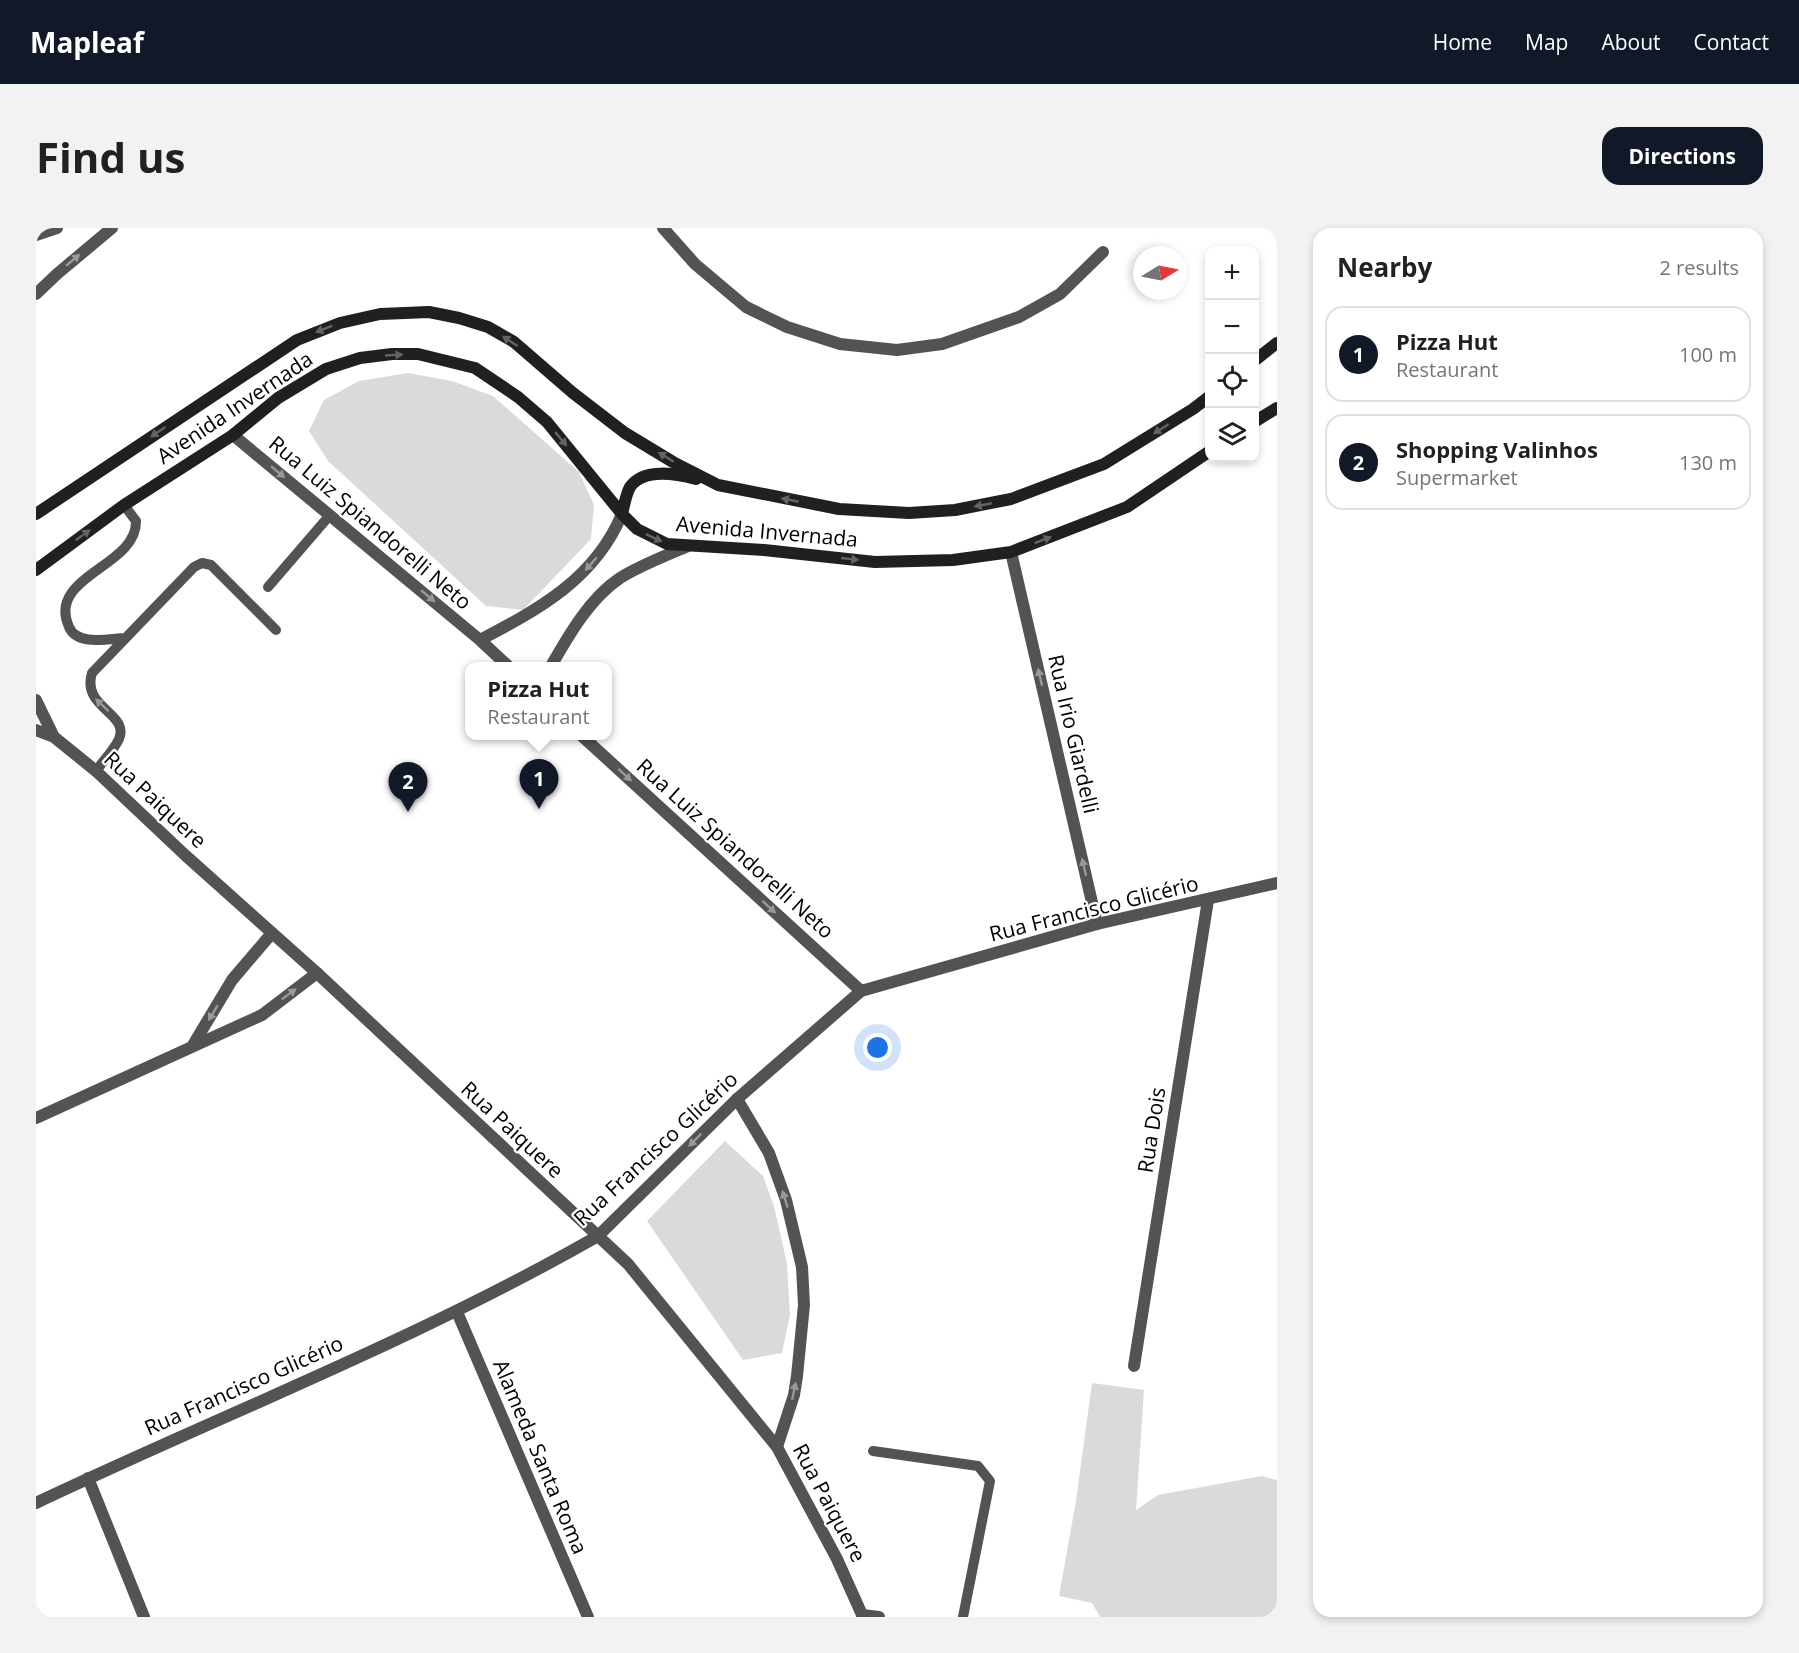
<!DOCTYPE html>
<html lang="en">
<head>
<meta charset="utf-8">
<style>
	:root { --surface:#fff; --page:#f2f2f2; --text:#202124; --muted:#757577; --line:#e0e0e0; --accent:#111827 }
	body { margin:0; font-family:"Open Sans",sans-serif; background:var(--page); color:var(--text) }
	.controls { position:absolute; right:18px; top:18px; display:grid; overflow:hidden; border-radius:12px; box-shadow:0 3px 9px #0003 }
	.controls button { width:54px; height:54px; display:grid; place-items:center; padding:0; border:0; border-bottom:2px solid var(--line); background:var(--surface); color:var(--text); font:30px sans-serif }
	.compass { position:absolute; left:1097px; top:18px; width:54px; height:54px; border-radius:50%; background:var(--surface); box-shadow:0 3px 9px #0003; rotate:80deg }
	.you { position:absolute; left:842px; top:820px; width:21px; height:21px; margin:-15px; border:4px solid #fff; border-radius:50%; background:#1a73e8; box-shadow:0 0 0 9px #1a73e833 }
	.badge { display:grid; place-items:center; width:39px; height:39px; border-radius:50%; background:var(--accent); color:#fff; font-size:20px; font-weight:700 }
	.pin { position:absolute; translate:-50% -50px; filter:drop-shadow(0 2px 3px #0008) }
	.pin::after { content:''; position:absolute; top:32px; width:21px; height:18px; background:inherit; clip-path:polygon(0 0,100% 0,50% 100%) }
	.popup { position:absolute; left:429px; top:434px; width:147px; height:78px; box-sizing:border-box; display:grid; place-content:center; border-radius:12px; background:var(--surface); filter:drop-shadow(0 2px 4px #0005); font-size:20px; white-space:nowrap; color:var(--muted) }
	.popup b { font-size:22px; color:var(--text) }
	.popup::after { content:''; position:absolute; left:50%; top:100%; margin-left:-12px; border:12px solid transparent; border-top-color:var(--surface) }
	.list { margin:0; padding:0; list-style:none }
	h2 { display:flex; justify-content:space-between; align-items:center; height:78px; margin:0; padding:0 24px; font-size:26px }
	h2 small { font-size:20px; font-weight:400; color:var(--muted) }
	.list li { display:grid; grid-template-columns:39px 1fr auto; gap:18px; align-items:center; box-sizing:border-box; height:96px; margin:0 12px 12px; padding:0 12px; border:2px solid var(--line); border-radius:18px }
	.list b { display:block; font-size:22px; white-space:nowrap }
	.list p { margin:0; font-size:20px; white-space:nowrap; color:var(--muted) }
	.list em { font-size:20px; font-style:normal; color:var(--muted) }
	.icon { flex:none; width:33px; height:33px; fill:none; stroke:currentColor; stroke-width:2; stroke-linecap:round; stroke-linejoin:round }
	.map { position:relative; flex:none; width:1241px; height:1389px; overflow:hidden; border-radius:18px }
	header { display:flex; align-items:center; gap:36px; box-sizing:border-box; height:84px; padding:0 30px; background:var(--accent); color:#fff }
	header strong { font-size:28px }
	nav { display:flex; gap:33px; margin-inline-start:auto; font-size:21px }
	.intro { display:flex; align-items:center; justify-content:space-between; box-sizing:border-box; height:144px; padding:0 36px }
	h1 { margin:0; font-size:42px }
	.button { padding:15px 27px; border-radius:18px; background:var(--accent); color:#fff; font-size:21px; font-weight:700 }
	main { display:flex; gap:36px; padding:0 36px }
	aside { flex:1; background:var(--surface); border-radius:18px; box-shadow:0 3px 9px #0003 }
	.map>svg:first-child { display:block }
	.green { fill:#dadada }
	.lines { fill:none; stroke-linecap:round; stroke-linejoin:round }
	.service { stroke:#535353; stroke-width:10 }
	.minor { stroke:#535353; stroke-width:12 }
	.tertiary { stroke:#535353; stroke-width:12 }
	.secondary { stroke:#202020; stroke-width:12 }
	.oneway { fill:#989898 }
	.oneway2 { fill:#636363 }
	.labels { text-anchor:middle; stroke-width:4.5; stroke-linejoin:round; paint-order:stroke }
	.street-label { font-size:21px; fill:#000; stroke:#fff }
</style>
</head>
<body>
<header>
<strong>Mapleaf</strong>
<nav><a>Home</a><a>Map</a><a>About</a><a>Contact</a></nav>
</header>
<div class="intro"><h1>Find us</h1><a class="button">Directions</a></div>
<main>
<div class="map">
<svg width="1241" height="1389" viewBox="0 0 1241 1389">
	<rect width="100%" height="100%" fill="#fff"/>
	<path class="green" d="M 372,145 L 416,153 L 457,168 L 543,244 L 558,277 L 555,311 L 487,382 L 450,378 L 292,233 L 273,203 L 288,172 L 323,153 Z
		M 689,913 L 727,948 L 738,978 L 751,1036 L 754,1087 L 746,1125 L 707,1132 L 611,993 Z
		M 1056,1155 L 1108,1162 L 1100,1282 L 1122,1267 L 1226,1248 L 1241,1252 L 1241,1389 L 1064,1389 L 1056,1375 L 1023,1368 L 1040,1273 Z"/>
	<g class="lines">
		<path class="service" d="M 88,277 L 100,293 C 101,339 10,348 33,399 C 41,418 72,411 88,410
			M 232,359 L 294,287
			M 60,543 C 67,533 78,522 83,511 C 94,485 45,480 56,445 L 158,339 L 166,335 L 175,337 L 240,402
			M 837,1223 L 942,1238 L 954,1253 L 927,1389"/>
		<path class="minor" d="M 627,0 L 659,36 L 710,79 L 751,99 L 804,116 L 861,122 L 906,116 L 983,89 L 1024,66 L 1067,24
			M 0,7 L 21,0
			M 0,66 L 21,46 L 76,0
			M 197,207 L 444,412 L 472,438
			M 975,324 L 1061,696
			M 444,412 C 503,381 559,351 586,286
			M 515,438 C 533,407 553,371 584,350 C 605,337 629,328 652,318
			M 546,508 L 825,763
			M 157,817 L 196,752 L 236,705
			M 701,871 L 733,925 L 750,972 L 766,1039 L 768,1077 L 761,1148 L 758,1167 L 741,1219
			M 0,890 L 226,787 L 281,745
			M 421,1084 L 552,1389
			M 1098,1138 L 1172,672
			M 52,1250 L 108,1389
			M 0,1275 C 188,1186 382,1111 562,1008
			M 826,1387 L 843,1389"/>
		<path class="tertiary" d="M 0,472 L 18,509
			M 0,502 L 18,509 L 60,543 L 149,627 L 281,745 L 592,1036 L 741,1219 L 801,1331 L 827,1389
			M 562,1008 L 701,871 L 825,763 L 1061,696 L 1241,655"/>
		<path class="secondary" d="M 1218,133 L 1241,115
			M 1218,194 L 1241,180
			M 0,286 L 261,112 L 304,95 L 344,86 L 393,84 L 423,90 L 452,99 L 478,114 L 537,165 L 589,205 L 637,234 L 682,257 L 803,281 L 873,285 L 919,282 L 975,271 L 1068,236 L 1157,181 L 1174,168
			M 586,286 C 588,278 590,266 594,259 C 608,239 641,246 660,251
			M 0,342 L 88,277 L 197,207 L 242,170 L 290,141 L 324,130 L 356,126 L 382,126 L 439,140 L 482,169 L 511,194 L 586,286 L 601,301 L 631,316 L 728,322 L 839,334 L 917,332 L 975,324 L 1091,279 L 1174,223"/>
	</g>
	<defs><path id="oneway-solid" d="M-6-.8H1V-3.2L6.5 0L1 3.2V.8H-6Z" transform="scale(1.5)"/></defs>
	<g class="oneway">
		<use href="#oneway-solid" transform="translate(37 32) rotate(-40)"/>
		<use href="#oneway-solid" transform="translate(242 244) rotate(40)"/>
		<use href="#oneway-solid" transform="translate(555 336) rotate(131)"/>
		<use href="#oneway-solid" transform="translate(392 368) rotate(40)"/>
		<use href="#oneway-solid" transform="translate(1004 449) rotate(-103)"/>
		<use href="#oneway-solid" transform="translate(66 477) rotate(-137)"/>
		<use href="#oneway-solid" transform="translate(589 547) rotate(42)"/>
		<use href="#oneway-solid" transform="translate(1048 639) rotate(-103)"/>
		<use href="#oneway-solid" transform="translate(733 679) rotate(42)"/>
		<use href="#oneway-solid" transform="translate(253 766) rotate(-37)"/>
		<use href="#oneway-solid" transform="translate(177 785) rotate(121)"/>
		<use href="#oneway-solid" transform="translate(659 912) rotate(135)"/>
		<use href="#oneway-solid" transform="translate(749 971) rotate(-107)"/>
		<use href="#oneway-solid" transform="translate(758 1163) rotate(-78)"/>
	</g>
	<g class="oneway2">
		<use href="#oneway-solid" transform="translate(288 101) rotate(158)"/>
		<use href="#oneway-solid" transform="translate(474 113) rotate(-147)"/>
		<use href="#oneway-solid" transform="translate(358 127) rotate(-3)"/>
		<use href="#oneway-solid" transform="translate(1125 201) rotate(148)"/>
		<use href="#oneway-solid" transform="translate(122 204) rotate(146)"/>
		<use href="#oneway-solid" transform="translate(525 211) rotate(50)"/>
		<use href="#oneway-solid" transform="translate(630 229) rotate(-149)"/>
		<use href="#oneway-solid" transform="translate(754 272) rotate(-169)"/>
		<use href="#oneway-solid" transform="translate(947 277) rotate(169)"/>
		<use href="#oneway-solid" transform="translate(47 307) rotate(-36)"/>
		<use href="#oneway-solid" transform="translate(618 310) rotate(25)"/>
		<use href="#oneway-solid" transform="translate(1007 312) rotate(-21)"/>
		<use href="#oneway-solid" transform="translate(814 331) rotate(6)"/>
	</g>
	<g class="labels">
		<g class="street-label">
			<text transform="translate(199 180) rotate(-34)" y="7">Avenida Invernada</text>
			<text transform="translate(334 295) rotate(40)" y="7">Rua Luiz Spiandorelli Neto</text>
			<text transform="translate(731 304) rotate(5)" y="7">Avenida Invernada</text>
			<text transform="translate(1037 506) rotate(77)" y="7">Rua Irio Giardelli</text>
			<text transform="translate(119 572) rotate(43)" y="7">Rua Paiquere</text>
			<text transform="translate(699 621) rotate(42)" y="7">Rua Luiz Spiandorelli Neto</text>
			<text transform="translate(1058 681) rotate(-14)" y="7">Rua Francisco Glicério</text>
			<text transform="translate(476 902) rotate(43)" y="7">Rua Paiquere</text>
			<text transform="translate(1116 902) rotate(-81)" y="7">Rua Dois</text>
			<text transform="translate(620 921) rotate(-43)" y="7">Rua Francisco Glicério</text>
			<text transform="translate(208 1158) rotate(-24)" y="7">Rua Francisco Glicério</text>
			<text transform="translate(504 1229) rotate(67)" y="7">Alameda Santa Roma</text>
			<text transform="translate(793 1275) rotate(62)" y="7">Rua Paiquere</text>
		</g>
	</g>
</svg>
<div class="controls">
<button>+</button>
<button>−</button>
<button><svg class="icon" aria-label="locate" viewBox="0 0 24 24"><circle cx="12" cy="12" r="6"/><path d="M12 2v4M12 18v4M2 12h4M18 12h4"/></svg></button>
<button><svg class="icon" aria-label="layers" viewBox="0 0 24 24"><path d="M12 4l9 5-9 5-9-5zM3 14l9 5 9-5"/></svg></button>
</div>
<svg class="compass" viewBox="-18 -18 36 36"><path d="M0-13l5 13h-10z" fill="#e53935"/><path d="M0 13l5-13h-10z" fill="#757577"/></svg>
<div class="you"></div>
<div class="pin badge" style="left:503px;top:581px">1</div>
<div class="popup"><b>Pizza Hut</b>Restaurant</div>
<div class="pin badge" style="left:372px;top:584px">2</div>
</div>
<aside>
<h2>Nearby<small>2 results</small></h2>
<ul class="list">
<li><span class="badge">1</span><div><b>Pizza Hut</b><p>Restaurant</p></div><em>100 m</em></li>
<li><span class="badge">2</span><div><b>Shopping Valinhos</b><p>Supermarket</p></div><em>130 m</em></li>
</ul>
</aside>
</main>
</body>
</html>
